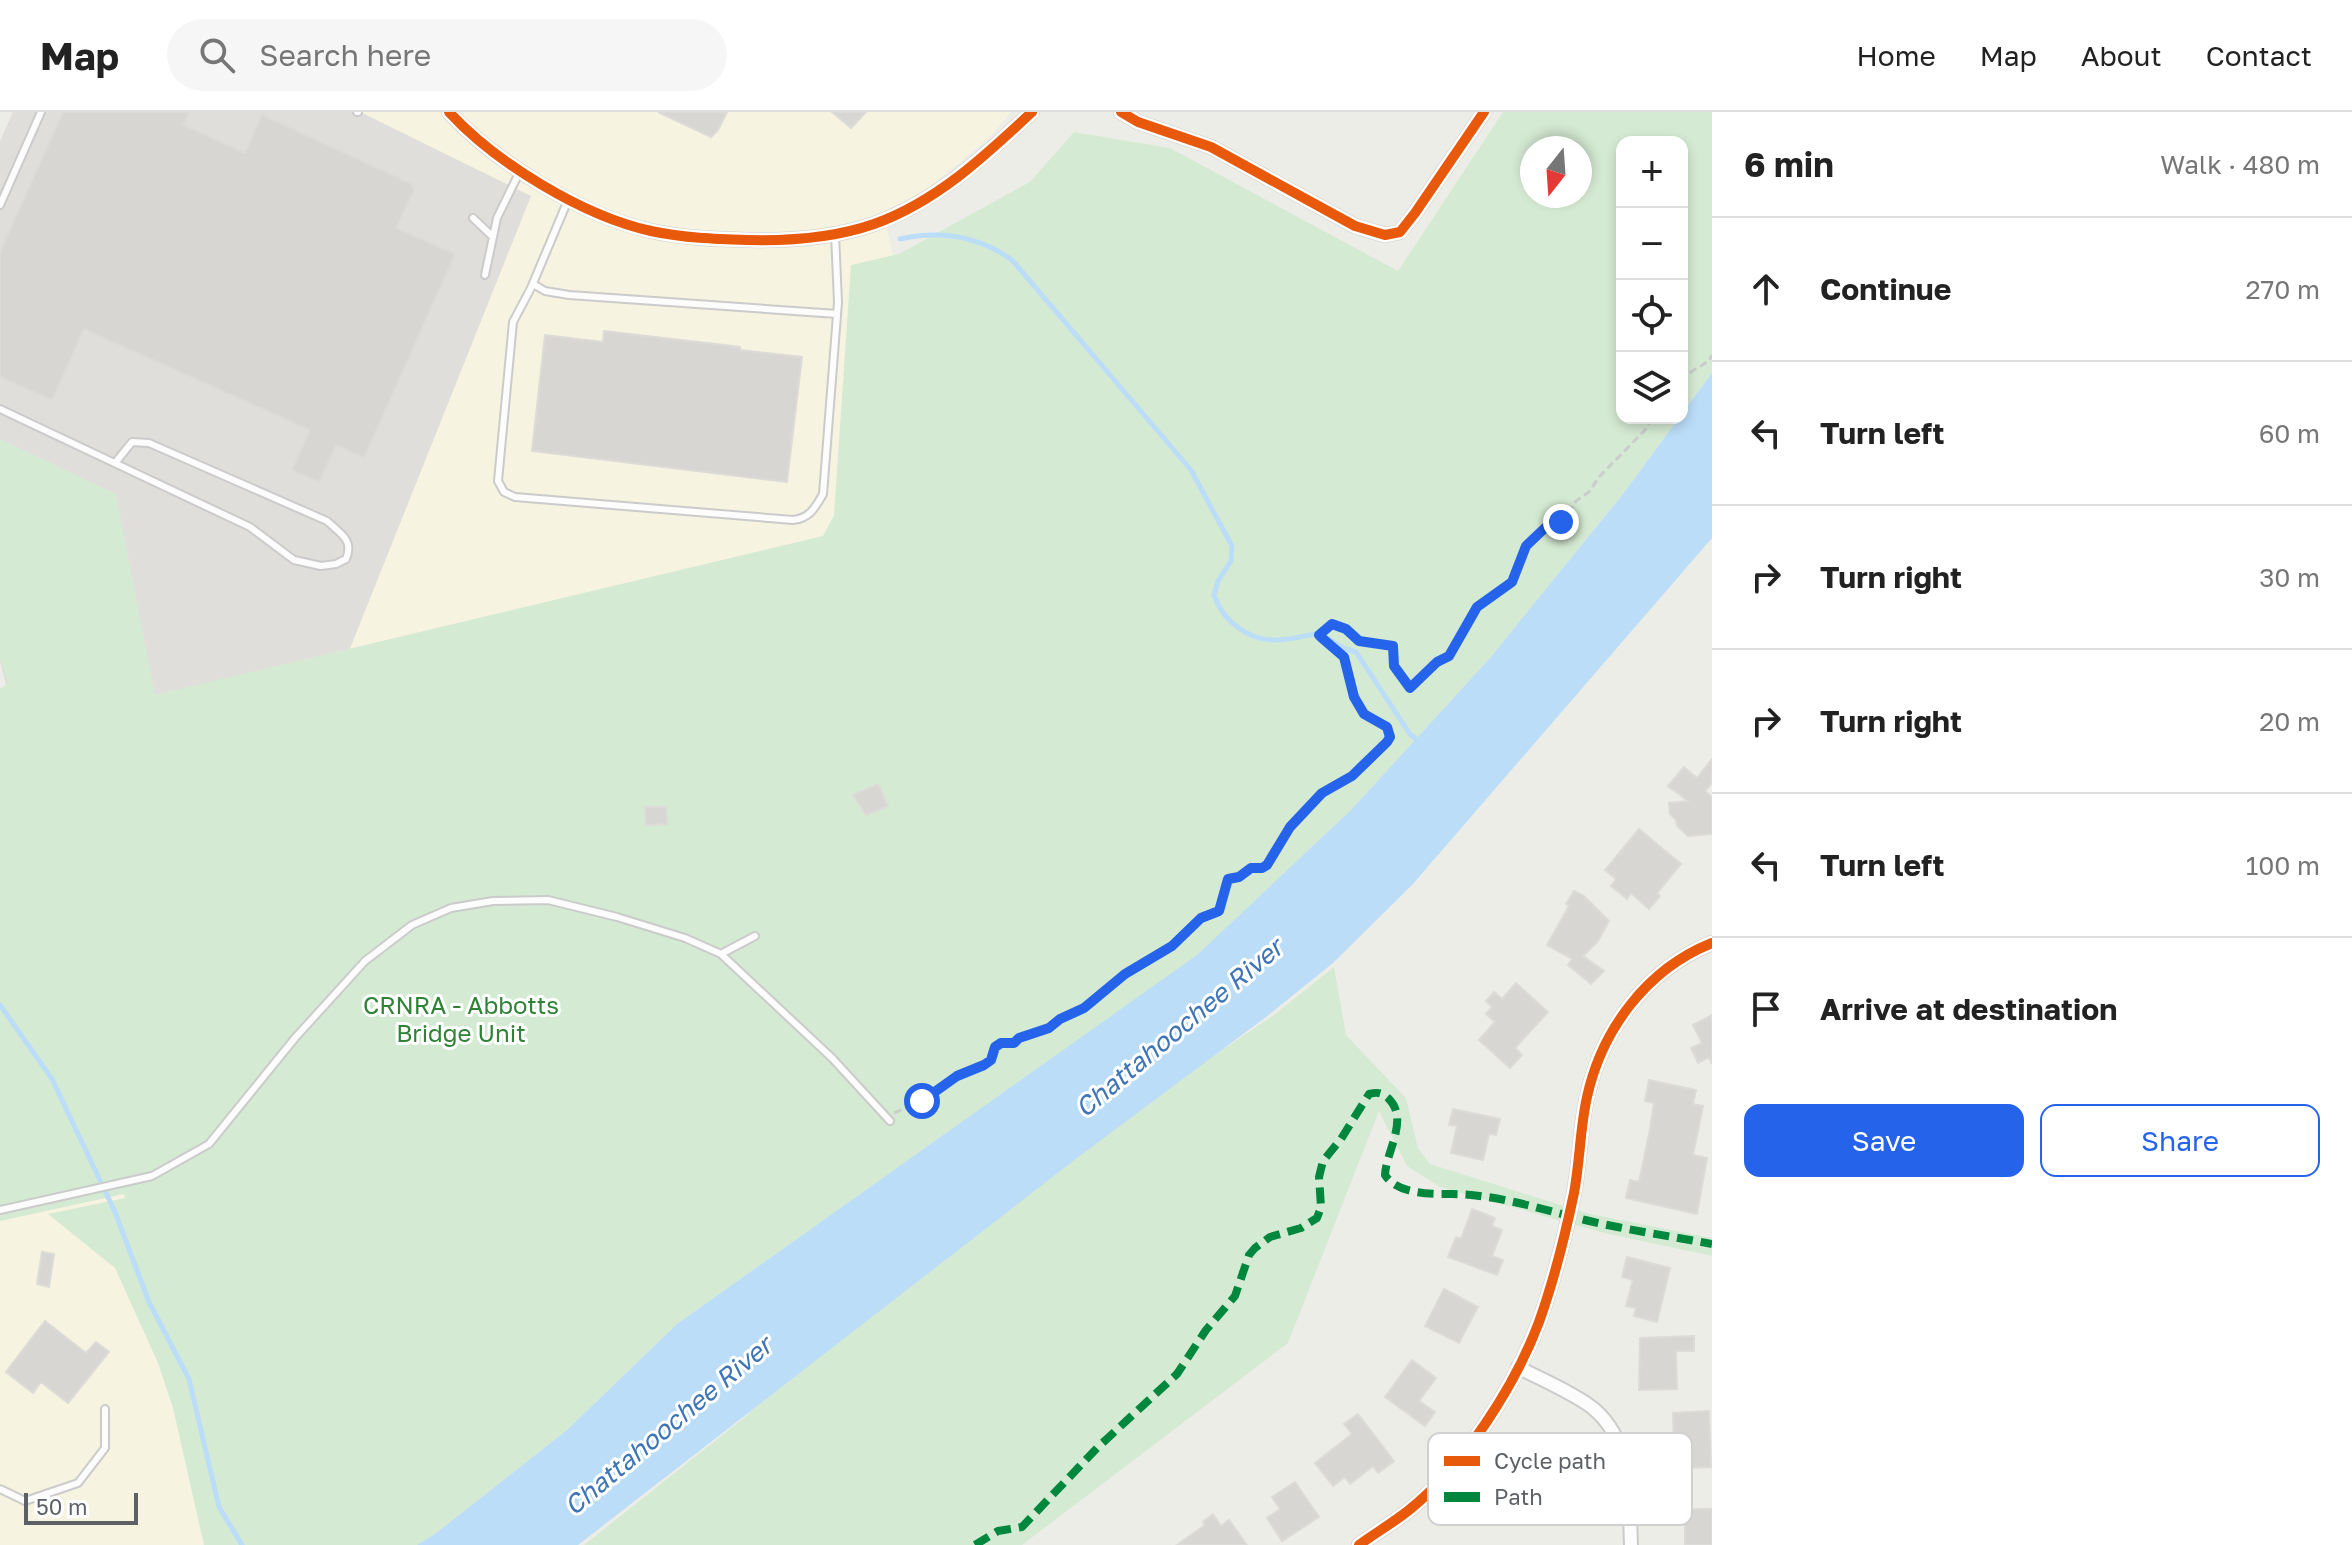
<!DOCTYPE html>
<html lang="en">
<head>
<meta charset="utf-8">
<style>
	:root { --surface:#fff; --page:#f6f6f6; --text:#222; --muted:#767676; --line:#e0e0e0; --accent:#2563eb }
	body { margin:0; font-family:"Golos Text",sans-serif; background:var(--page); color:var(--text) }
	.controls { position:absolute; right:24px; top:24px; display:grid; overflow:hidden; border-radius:16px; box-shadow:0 4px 12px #0003 }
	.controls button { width:72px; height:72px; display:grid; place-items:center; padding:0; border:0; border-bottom:2px solid var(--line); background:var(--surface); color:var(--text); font:40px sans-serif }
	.compass { position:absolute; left:1520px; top:24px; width:72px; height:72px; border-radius:50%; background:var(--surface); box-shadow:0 4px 12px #0003; rotate:197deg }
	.scale { position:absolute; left:24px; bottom:20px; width:114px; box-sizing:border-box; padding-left:8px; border:4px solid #5d6166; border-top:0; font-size:22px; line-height:28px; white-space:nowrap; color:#5d6166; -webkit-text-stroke:6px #fff; paint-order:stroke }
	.stop { position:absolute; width:24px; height:24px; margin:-18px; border:6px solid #2563eb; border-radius:50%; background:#fff }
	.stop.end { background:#2563eb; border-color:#fff; box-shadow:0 2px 8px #0008 }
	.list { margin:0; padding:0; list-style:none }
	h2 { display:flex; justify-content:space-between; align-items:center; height:104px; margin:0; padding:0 32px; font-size:34px }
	h2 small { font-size:26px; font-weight:400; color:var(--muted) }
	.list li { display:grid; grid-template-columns:52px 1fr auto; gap:24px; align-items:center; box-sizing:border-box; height:144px; padding:0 32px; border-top:2px solid var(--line) }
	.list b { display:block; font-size:30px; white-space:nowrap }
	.list em { font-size:26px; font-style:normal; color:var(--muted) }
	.actions { display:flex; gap:16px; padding:24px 32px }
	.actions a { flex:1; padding:18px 0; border:2px solid var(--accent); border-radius:16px; text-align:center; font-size:28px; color:var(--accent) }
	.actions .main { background:var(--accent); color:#fff }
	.icon { flex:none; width:44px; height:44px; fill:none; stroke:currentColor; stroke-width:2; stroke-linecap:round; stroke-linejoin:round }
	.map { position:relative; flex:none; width:1712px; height:1433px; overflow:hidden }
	header { display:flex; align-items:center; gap:48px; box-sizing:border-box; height:112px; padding:0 40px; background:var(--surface); border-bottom:2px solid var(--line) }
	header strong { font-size:38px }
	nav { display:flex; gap:44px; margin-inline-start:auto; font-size:28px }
	.search { width:560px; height:72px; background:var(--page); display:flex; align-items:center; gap:20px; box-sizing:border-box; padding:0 28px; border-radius:44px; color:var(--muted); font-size:30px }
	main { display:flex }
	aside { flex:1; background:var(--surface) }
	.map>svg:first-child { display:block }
	.commercial { fill:#f7f3e1 }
	.industrial { fill:#e0dedb }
	.green { fill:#d5ead3; fill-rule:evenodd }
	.water { fill:#bbddf8 }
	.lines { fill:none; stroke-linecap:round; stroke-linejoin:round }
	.stream { stroke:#bbddf8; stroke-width:5 }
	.building { fill:#d7d6d3; stroke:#dcdbd7; stroke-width:2 }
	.lane-casing { stroke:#cacbca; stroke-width:10 }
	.street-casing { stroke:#cacbca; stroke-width:16 }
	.path { stroke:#c9cecb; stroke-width:3; stroke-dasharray:8 4; stroke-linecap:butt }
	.lane { stroke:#fcfcfc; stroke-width:6 }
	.street { stroke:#fcfcfc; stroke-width:12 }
	.quiet { stroke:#00873e; stroke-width:8; stroke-dasharray:16 8; stroke-linecap:butt }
	.cycleway-casing { stroke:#fff; stroke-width:15 }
	.cycleway { stroke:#e8590c; stroke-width:10 }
	.route { stroke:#2563eb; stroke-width:10 }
	.labels { text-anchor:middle; stroke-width:6; stroke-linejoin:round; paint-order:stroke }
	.park-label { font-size:24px; fill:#308237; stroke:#fff }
	.water-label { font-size:26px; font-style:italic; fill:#3e75b6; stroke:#fff }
	.key { fill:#fff; stroke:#ced0d1; stroke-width:2 }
	.key-label { font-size:22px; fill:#5d6166 }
</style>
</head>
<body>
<header>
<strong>Map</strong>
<div class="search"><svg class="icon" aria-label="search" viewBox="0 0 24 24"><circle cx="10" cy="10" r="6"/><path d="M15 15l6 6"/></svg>Search here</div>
<nav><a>Home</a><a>Map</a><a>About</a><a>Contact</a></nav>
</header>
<main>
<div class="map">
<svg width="1712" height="1433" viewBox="0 0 1712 1433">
	<rect width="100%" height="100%" fill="#edede8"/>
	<path class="commercial" d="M 360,0 L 1011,0 L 991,24 L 936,70 L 885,108 L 951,405 L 341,559 L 531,84 Z
		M 127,1081 L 205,1433 L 0,1433 L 0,1109 Z"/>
	<path class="industrial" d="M 13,0 L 360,0 L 531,84 L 341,559 L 19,626 L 0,549 L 0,29 Z"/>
	<path class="green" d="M 1503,0 L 1712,0 L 1712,261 L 1682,301 L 1682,30 L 1622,30 L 1622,306 L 1679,306 L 1623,382 L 1490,546 L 1351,698 L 1197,844 L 677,1212 L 567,1318 L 435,1422 L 418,1433 L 204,1433 L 173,1296 L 158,1251 L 115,1156 L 48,1102 L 125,1086 L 124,1082 L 0,1109 L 0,577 L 8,572 L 0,546 L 0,327 L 116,382 L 155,583 L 823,424 L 834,403 L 851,153 L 899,142 L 1030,70 L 1074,20 L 1170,36 L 1398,159 ZM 1532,36 L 1580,36 L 1580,84 L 1532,84 Z
		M 1334,855 L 1346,923 L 1406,986 L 1418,1036 L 1430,1052 L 1590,1102 L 1712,1126 L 1712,1144 L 1604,1121 L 1440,1075 L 1407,1054 L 1379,999 L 1288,1231 L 1022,1433 L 584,1433 L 745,1305 L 934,1133 L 1274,903 Z"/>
	<path class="water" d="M 1712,261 L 1712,426 L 1412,773 L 1333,851 L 1266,905 L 1073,1049 L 578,1433 L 417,1433 L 435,1422 L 567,1318 L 677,1212 L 1197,843 L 1351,698 L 1490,546 L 1623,382 L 1679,306 L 1682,306 L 1682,301 Z"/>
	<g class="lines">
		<path class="stream" d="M 900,127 C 941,118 978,124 1012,148 L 1191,358 L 1232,434 L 1231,449 L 1218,469 L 1214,483 C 1219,498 1227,508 1240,517 C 1268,536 1291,526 1320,521 L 1343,536 L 1356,540 L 1410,622 L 1416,627
			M 0,893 L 52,967 L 115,1100 L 149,1190 L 189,1267 L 219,1395 L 242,1433"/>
	</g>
	<path class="building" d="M 63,0 L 189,0 L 183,13 L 245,41 L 262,3 L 412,72 L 414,78 L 396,116 L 455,142 L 364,346 L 336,333 L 319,370 L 292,358 L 310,318 L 84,217 L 52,288 L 0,265 L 0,140 Z
		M 658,0 L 727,0 L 718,18 L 711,25 Z
		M 832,0 L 866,0 L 851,16 Z
		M 604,219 L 740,235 L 740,238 L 802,245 L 787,370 L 532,339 L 545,223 L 603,230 Z
		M 1712,647 L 1712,671 L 1705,679 L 1712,685 L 1712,722 L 1688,724 L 1677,714 L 1676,708 L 1670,702 L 1669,691 L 1688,689 L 1668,674 L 1684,655 L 1697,666 Z
		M 878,672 L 888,694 L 866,703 L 853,683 Z
		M 645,695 L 666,695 L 667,712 L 646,713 Z
		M 1639,717 L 1681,752 L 1657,781 L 1660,784 L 1649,797 L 1631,781 L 1627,787 L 1611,774 L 1616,767 L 1605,758 Z
		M 1574,779 L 1584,784 L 1609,809 L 1598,829 L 1583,844 L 1604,859 L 1591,872 L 1568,853 L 1572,847 L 1547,833 L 1569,794 L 1566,792 Z
		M 1516,871 L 1548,900 L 1515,936 L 1522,943 L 1510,956 L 1479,928 L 1495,910 L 1486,902 L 1492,895 L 1486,889 L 1494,880 L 1502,887 Z
		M 1712,903 L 1712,952 L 1709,945 L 1698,951 L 1691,936 L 1702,931 L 1693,913 Z
		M 1649,968 L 1696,978 L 1693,992 L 1703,994 L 1693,1043 L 1707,1046 L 1697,1102 L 1626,1086 L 1630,1068 L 1639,1070 L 1650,1017 L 1654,991 L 1645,989 Z
		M 1453,997 L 1500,1007 L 1496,1023 L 1489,1022 L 1483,1048 L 1451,1041 L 1457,1014 L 1449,1013 Z
		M 1472,1097 L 1495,1106 L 1492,1114 L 1502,1118 L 1492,1144 L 1503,1148 L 1497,1163 L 1448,1145 L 1456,1125 L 1461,1127 Z
		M 42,1140 L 54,1142 L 49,1175 L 37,1172 Z
		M 1627,1145 L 1670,1156 L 1657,1210 L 1634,1204 L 1636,1196 L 1626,1194 L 1633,1168 L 1622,1165 Z
		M 1444,1177 L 1478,1195 L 1459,1231 L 1425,1214 Z
		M 45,1209 L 86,1241 L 96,1230 L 109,1240 L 68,1291 L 41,1270 L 33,1281 L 6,1260 Z
		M 1694,1224 L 1694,1239 L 1676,1239 L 1677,1277 L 1639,1278 L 1640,1226 Z
		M 1412,1248 L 1436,1266 L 1419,1289 L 1435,1300 L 1425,1314 L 1385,1285 Z
		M 1709,1299 L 1711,1355 L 1663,1357 L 1662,1339 L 1674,1338 L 1673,1301 Z
		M 1358,1302 L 1394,1349 L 1378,1361 L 1373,1354 L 1350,1372 L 1345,1365 L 1333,1374 L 1315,1351 L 1352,1322 L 1344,1312 Z
		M 1295,1370 L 1319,1405 L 1282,1429 L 1267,1406 L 1280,1397 L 1272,1385 Z
		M 1685,1397 L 1712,1397 L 1712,1433 L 1685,1433 Z
		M 1213,1402 L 1221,1414 L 1229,1408 L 1247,1433 L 1177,1433 L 1205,1413 L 1203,1410 Z"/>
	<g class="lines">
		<g class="lane-casing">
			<path id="lane" d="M 357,0 L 358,0
				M 568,88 L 531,176 L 513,210 L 498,369 L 504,380 L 515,385 L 793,408 C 810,406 815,396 823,382 L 838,190 L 835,122
				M 0,93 L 41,0
				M 473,106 L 493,125
				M 485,163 L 497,106 L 520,59
				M 533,172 L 545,179 L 569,183 L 837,202
				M 0,297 L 250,415 L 294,448 L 321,454 L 336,452 L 346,447 C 354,428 341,422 327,409 L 149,331 L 132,330 L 115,351
				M 721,842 L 755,824
				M 0,1098 L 152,1064 L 209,1032 L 295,926 L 365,849 L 412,813 L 451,796 L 493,789 L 548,788 L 617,805 L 685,826 L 721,842 L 832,946 L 890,1009
				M 0,1377 L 25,1389 L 78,1371 L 105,1336 L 105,1297"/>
		</g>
		<g class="street-casing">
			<path id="street" d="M 449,0 C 496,51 583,104 651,119 C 684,126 715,127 748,128 C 790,129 834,126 874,112 C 936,90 985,44 1032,0
				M 1121,0 L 1138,10 L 1211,35 L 1355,114 L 1385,123 L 1400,120 L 1415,101 L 1484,0
				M 1518,1255 C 1538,1266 1580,1284 1595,1298 C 1633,1331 1629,1387 1631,1433
				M 1359,1433 C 1375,1421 1393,1411 1409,1398 C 1463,1355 1515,1274 1539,1210 C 1554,1168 1565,1124 1574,1081 C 1580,1049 1580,1016 1587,985 C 1602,917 1647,857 1712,831"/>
		</g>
		<path class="path" d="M 1682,270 L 1689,261 L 1709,249 L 1712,243
			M 894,1001 L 922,989 L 957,964 L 984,953 L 1001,931 L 1014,931 L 1019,926 L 1049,916 L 1060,907 L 1084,896 L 1125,862 L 1172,834 L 1201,806 L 1219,799 L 1228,767 L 1239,765 L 1251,756 L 1262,756 L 1267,753 L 1283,724 L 1296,708 L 1322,681 L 1361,656 L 1390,625 L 1387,615 L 1364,602 L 1357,591 L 1344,545 L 1322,526 L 1320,521 L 1332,512 L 1346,517 L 1359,529 L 1393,534 L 1394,554 L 1410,576 L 1437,550 L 1449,544 L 1477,495 L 1512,470 L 1526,434 L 1547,414 L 1565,407 L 1576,389 L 1589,380 L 1599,365 L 1645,318 L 1652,306"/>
		<use href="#lane" class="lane"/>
		<use href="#street" class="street"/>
		<path class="quiet" d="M 975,1433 L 998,1419 L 1022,1415 L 1097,1336 L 1177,1262 L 1206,1218 L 1235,1184 L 1249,1143 L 1255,1136 L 1270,1125 L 1301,1116 L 1317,1106 L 1321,1095 L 1319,1065 L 1323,1049 L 1341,1027 L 1369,982 C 1377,980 1381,980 1388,986 C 1410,1007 1386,1039 1385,1063 C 1398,1083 1432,1082 1453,1082 C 1499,1083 1541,1097 1585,1108 C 1627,1118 1670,1124 1712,1132"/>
		<g class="cycleway-casing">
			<path id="cycleway" d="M 449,0 C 496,51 583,104 651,119 C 684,126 715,127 748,128 C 790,129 834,126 874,112 C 936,90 985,44 1032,0
				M 1121,0 L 1138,10 L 1211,35 L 1355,114 L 1385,123 L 1400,120 L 1415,101 L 1484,0
				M 1359,1433 C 1375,1421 1393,1411 1409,1398 C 1463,1355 1515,1274 1539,1210 C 1554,1168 1565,1124 1574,1081 C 1580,1049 1580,1016 1587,985 C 1602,917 1647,857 1712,831"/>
		</g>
		<use href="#cycleway" class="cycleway"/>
	</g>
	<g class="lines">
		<path class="route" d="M 922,989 L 957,964 L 984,953 L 991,948 L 995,935 L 1001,931 L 1014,931 L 1019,926 L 1049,916 L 1060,907 L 1084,896 L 1125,862 L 1172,834 L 1201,806 L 1219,799 L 1228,767 L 1239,765 L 1251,756 L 1262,756 L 1267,753 L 1290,715 L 1322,681 L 1352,664 L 1387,630 L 1390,625 L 1387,615 L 1364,602 L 1354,585 L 1344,545 L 1322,526 L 1319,523 L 1332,512 L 1346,517 L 1359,529 L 1393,534 L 1394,554 L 1410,576 L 1437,550 L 1449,544 L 1477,495 L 1512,470 L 1526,434 L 1547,414 L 1561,410"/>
	</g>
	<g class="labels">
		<g class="park-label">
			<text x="461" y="902">CRNRA - Abbotts<tspan x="461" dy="28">Bridge Unit</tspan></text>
		</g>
		<g class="water-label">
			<text transform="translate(1179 916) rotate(-40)" y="9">Chattahoochee River</text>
			<text transform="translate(668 1314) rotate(-40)" y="9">Chattahoochee River</text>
		</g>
	</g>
	<rect x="1428" y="1321" width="264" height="92" rx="12" class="key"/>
	<rect x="1444" y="1344" width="36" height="10" fill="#e8590c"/>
	<rect x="1444" y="1380" width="36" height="10" fill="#00873e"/>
	<g class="key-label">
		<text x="1494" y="1357">Cycle path</text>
		<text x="1494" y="1393">Path</text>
	</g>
</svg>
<div class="controls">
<button>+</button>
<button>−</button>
<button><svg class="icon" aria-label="locate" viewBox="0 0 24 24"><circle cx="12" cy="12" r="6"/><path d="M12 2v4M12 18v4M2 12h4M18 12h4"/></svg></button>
<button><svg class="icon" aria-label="layers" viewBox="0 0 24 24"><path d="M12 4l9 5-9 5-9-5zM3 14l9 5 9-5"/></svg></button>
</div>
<svg class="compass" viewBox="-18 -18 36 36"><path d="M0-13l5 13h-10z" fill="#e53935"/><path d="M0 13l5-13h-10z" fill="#767676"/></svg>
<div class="scale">50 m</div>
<div class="stop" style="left:922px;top:989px"></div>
<div class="stop end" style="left:1561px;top:410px"></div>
</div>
<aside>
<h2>6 min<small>Walk · 480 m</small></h2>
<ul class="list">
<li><svg class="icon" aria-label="ahead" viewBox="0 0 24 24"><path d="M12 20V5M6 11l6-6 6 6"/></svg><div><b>Continue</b></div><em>270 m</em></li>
<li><svg class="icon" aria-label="left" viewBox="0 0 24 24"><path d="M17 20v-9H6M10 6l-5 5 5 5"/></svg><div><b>Turn left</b></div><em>60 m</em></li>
<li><svg class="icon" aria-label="right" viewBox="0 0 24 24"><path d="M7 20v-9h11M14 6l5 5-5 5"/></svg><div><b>Turn right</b></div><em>30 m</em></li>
<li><svg class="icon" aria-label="right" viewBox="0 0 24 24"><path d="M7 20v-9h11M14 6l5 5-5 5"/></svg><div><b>Turn right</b></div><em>20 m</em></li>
<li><svg class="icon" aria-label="left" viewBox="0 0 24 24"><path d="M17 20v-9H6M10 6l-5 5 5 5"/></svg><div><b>Turn left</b></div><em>100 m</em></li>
<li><svg class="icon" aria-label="arrive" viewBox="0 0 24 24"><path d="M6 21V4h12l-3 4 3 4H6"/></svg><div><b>Arrive at destination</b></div></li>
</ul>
<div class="actions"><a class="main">Save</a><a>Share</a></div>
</aside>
</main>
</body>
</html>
